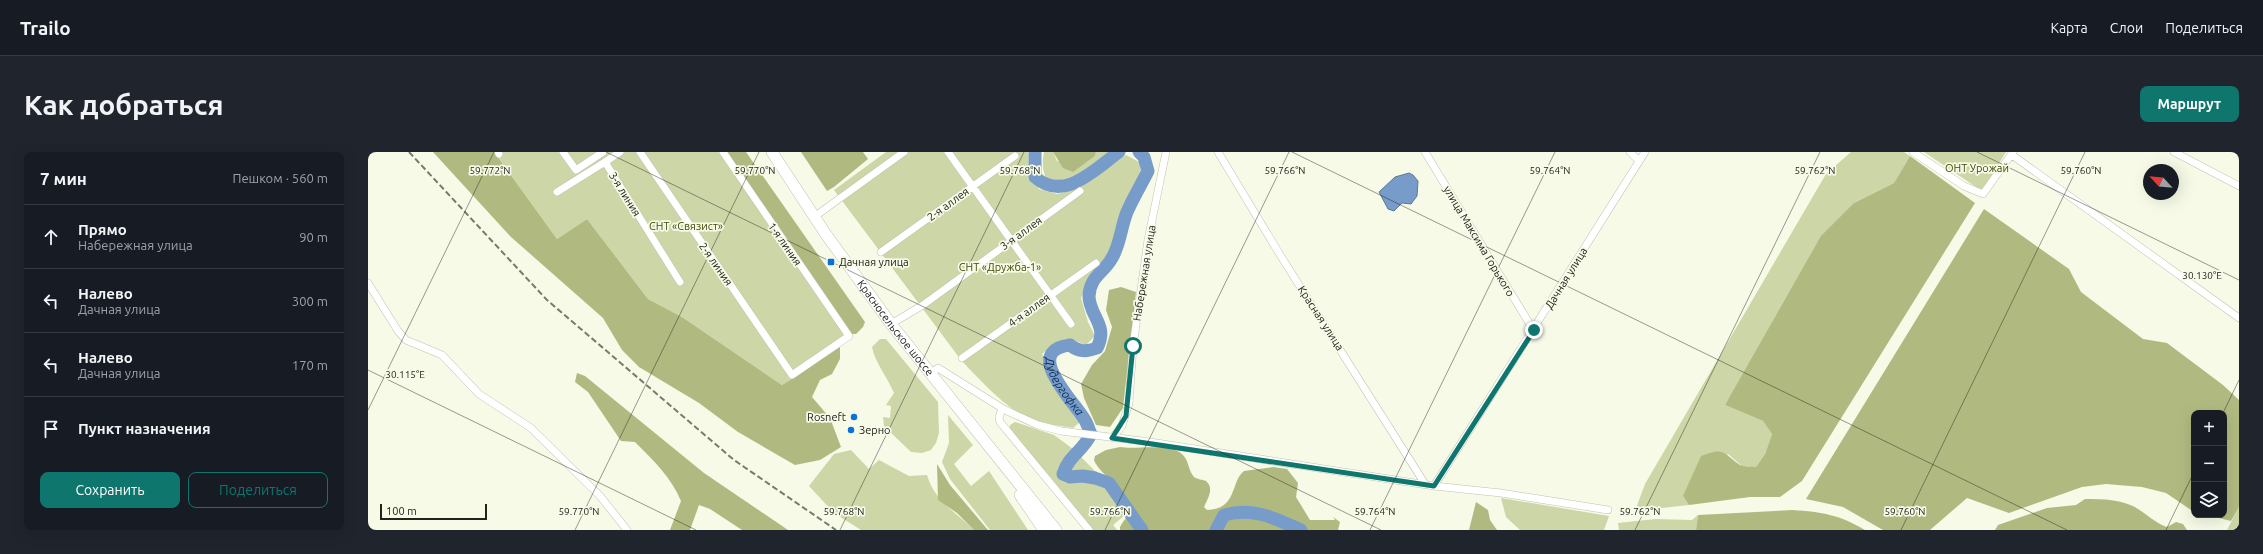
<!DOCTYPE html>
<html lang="ru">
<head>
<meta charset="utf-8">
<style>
	:root { --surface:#171b24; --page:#20242c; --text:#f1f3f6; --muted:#9ea1a6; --line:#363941; --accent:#0f766e }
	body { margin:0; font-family:Ubuntu,sans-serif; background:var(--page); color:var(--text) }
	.controls { position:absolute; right:12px; bottom:12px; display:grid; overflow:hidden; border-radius:8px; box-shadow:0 4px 16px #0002 }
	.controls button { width:36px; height:36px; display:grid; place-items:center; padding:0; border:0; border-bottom:1px solid var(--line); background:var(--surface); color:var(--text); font:20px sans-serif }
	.compass { position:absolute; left:1775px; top:12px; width:36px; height:36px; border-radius:50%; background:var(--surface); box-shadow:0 4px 16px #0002; rotate:296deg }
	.scale { position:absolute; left:12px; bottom:10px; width:107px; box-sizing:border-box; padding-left:4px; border:2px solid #21231c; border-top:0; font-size:11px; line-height:14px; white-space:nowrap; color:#21231c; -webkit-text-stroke:3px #f6fae7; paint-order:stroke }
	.stop { position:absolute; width:12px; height:12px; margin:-9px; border:3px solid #0f766e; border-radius:50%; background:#fff }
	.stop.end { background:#0f766e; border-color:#fff; box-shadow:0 1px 4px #0008 }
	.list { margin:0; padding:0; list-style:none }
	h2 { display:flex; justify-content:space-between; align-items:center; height:52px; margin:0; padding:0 16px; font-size:17px }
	h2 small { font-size:13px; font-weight:400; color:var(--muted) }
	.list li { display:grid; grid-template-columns:26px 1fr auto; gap:12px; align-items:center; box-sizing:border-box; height:64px; padding:0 16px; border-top:1px solid var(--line) }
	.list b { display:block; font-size:15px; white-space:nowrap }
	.list p { margin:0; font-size:13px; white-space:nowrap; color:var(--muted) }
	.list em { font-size:13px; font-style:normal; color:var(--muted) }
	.actions { display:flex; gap:8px; padding:12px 16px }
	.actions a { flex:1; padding:9px 0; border:1px solid var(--accent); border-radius:8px; text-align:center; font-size:14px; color:var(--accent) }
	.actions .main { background:var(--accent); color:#fff }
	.icon { flex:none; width:22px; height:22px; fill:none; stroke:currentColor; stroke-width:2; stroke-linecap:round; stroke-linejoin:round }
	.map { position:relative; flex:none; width:1871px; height:378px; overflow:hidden; border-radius:8px }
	header { display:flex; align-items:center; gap:24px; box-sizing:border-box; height:56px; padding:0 20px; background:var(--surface); border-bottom:1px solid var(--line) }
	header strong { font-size:19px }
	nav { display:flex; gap:22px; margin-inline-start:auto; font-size:14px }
	.intro { display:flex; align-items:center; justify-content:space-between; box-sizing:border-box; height:96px; padding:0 24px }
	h1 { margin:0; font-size:28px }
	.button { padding:10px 18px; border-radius:8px; background:var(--accent); color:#fff; font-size:14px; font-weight:700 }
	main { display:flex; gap:24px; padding:0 24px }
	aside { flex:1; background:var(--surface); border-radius:8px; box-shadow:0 4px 16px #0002 }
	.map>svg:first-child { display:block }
	.green { fill:#cdd6a7 }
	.forest { fill:#b0ba80 }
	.water { fill:#789cc9; stroke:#5e7895 }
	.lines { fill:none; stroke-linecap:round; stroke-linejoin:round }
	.river { stroke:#789cc9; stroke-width:13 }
	.minor-casing { stroke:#bfc3b0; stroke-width:8 }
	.trunk-casing { stroke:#bfc3b0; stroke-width:12 }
	.minor { stroke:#fff; stroke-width:7 }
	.trunk { stroke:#fff; stroke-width:11 }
	.rail { stroke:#777a6e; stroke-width:2; stroke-dasharray:6 3; stroke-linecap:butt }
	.route { stroke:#0f766e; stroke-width:5 }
	.ticks { fill:none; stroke:#21231c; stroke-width:1; stroke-opacity:0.45 }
	.poi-dot { fill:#0972da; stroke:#f6fae7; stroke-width:1.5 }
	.labels { text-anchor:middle; stroke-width:3.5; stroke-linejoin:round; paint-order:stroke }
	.park-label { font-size:11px; fill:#444c07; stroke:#f6fae7 }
	.street-label { font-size:11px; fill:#21231c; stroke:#f6fae7 }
	.poi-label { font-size:11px; fill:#21231c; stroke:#f6fae7; text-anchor:start }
	.water-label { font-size:12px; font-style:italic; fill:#0a2f59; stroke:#f6fae7 }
	.ticks-label { font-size:10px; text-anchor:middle; fill:#21231c; stroke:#f6fae7; stroke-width:3.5; stroke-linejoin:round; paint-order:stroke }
</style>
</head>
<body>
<header>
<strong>Trailo</strong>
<nav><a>Карта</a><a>Слои</a><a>Поделиться</a></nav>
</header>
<div class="intro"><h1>Как добраться</h1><a class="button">Маршрут</a></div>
<main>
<aside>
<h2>7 мин<small>Пешком · 560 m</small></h2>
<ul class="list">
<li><svg class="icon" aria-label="ahead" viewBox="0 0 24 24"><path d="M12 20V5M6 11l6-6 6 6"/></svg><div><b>Прямо</b><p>Набережная улица</p></div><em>90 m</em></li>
<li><svg class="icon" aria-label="left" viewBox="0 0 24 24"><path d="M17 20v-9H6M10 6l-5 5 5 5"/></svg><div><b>Налево</b><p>Дачная улица</p></div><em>300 m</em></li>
<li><svg class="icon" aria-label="left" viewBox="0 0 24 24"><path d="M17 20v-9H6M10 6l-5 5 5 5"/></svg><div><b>Налево</b><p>Дачная улица</p></div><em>170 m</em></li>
<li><svg class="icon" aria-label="arrive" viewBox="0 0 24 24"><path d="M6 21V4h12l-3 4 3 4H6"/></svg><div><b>Пункт назначения</b></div></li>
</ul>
<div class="actions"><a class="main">Сохранить</a><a>Поделиться</a></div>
</aside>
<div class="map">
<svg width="1871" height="378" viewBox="0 0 1871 378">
	<rect width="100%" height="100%" fill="#f6fae7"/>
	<path class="green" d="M 126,0 L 356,0 L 483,185 L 414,233 L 314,165 L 280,147 L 219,67 L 189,87 Z
		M 518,0 L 660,0 L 661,23 L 671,37 L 689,42 L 711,36 L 758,3 L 773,11 L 772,27 L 757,58 L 740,103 L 723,124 L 713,146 L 720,170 L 727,184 L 718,193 C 696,183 691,187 674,202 L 684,226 L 712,270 L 705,276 C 694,274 683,273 672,271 C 643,263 613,229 593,208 L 466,38 Z
		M 676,0 L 685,0 L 689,9 L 714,13 L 727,4 L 728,0 L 741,0 C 720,20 713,32 681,31 C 674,21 674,12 676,0 Z
		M 1483,0 L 1536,0 L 1542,4 L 1526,31 L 1486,51 L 1357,253 L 1395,269 L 1404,282 L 1397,302 L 1388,315 L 1374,314 L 1360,302 L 1315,344 L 1321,353 L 1267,359 L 1277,332 L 1458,22 Z
		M 1556,0 L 1638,0 L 1614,39 Z
		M 512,187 L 518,187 L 570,250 L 571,281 L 568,291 L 563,298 L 554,301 L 543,300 L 516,274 L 515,265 L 522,266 L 523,254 L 518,253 L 526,241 C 519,224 507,211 504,195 Z
		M 580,263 L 605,293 L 586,312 L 603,334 L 621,319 L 660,378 L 622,378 L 582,327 L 574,310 L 581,291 Z
		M 647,270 L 686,283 L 705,297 L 741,333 L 757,363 L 745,373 L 749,378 L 725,378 L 641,283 L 642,273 Z
		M 483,298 L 501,317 L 511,308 L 541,324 L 559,323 C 567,350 587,359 606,378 L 493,378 L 466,361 L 441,334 L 466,302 Z
		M 1133,346 L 1241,364 L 1236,378 L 1152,378 L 1138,365 Z
		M 1871,355 L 1871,378 L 1859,378 Z
		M 1330,363 L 1328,378 L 1251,378 L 1250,371 L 1288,367 L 1324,368 Z"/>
	<path class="forest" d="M 65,0 L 126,0 L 189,87 L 219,67 L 280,147 L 314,165 L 414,233 L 472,195 L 472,207 L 464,222 L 452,228 L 444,245 L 462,266 L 473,295 L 452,308 L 427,313 L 370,280 L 331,251 L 271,215 L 254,198 L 235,166 L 143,85 Z
		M 356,0 L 378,0 L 497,170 L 495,175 L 488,182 L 481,182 Z
		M 433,0 L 495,0 L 500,7 L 466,35 L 459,39 Z
		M 685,0 L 728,0 L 727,4 L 705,20 L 695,16 Z
		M 1542,4 L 1607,51 L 1434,329 L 1412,345 L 1382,345 L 1321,353 L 1315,344 L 1333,304 C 1358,295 1353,300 1372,313 C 1376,315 1383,314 1388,315 L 1397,302 L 1404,282 L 1395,269 L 1357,253 L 1453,84 L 1486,51 L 1526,31 Z
		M 1616,57 L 1701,117 L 1713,140 L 1775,187 L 1799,191 L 1855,233 L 1871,248 L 1871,355 L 1863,369 L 1839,363 L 1856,363 L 1856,261 L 1826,261 L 1826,360 L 1798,341 L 1774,335 L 1738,332 L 1714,335 L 1641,361 L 1599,346 L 1562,378 L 1515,378 L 1475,355 L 1438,347 Z
		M 753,135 L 768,140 L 755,256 L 742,275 L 728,273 L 716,246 L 713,232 L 724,213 L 737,199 L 744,175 L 738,158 L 741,138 Z
		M 209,221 L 217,224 L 336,321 L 420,378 L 374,378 L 342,357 L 331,353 L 322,378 L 302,378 L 313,349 C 303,325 285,308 267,290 L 253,289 L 220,240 L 207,230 Z
		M 752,295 C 769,298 802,290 815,303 C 821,309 820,318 826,325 C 830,328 834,327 838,329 C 847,336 839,348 836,355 L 839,358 C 870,357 862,330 876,319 L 905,315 L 919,317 L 930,331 L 928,345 L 942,368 L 967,368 L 965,365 L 972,370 L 970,378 L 752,378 L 752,375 C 755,369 762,362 763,356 C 764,343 731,322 726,308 L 727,304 L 738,298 Z
		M 569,312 L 582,333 L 620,378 L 606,378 L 589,361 L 570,348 Z
		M 1717,347 C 1736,347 1757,347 1773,359 C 1782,365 1788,371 1799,375 L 1808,370 L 1815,372 L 1819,378 L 1627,378 L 1630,373 L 1679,356 L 1708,353 Z
		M 1108,350 L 1120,358 L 1122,368 L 1129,378 L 1101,378 Z
		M 1425,358 C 1454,360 1472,363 1497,378 L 1328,378 L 1330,363 Z"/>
	<path class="water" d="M 1041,21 L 1045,23 L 1050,29 L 1049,44 L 1043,52 L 1034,51 L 1026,59 L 1020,57 L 1011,40 L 1027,25 Z"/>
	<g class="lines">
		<g class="river">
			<path d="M 667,0 L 667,25 C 696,51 727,17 751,0"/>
			<path id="s1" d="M 771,0 L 776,5 L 780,19 C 773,33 765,46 759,60 C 753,75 752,93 744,106 C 736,121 722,124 721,144 C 721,164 741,173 729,196 C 718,200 711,200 702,193 C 652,199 709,252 718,270 C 720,274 721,278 723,282 C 715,299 701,303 695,322 L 702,325 L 715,324 L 727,326 L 741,331 L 774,378"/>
			<path d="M 848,378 L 856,363 C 886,355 906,366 933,378"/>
		</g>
		<g class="minor-casing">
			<path id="minor" d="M 130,0 L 131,2
				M 195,0 L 208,18 L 235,0
				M 252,0 L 237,10 L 312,130
				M 272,0 L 424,223 L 481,184 L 355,0
				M 580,0 L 703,172
				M 850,0 L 914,106 L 1057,332
				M 1057,0 L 1166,179
				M 1262,0 L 1271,9
				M 1545,0 L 1596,34 L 1615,42 L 1645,0
				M 1806,0 L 1871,34
				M 1644,3 L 1871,166
				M 189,40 L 237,10
				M 446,65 L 536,0
				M 513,100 L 647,4
				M 0,131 L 30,179 L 38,188 L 74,203 L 111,242 L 163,276 L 232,344 L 259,378
				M 523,172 L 555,153 L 712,39
				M 594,206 L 728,111
				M 562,222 L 570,216 L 637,258 L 670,273 L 693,279 L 782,290 L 1066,334 L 1133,341 L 1240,358
				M 634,256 L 631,266 L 632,270 L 721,378
				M 744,286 L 754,274 L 761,251 L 765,194 L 780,88 L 798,0
				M 1066,334 L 1277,0"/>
		</g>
		<g class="trunk-casing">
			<g id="trunk">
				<path id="s2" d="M 404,0 L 457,81 L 523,172 L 688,378"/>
				<path d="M 652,343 L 676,378"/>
			</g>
		</g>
		<use href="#minor" class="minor"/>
		<use href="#trunk" class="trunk"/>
		<path class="rail" d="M 41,0 L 179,148 L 366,308 L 468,378"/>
	</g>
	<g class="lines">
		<path class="route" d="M 765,194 L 758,264 L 744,286 L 1066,334 L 1166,178"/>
	</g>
	<path class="ticks" d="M 238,0 L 1013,378M 924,0 L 1699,378M 1609,0 L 1871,128M 0,218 L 328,378M 0,258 L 126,0M 1855,261 L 1871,228M 207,378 L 391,0M 472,378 L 656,0M 737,378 L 921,0M 1002,378 L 1187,0M 1267,378 L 1452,0M 1533,378 L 1717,0M 1798,378 L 1826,320"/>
	<g class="poi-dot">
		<rect x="459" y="106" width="8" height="8" rx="2"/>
		<circle cx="486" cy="265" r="4"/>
		<circle cx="483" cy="278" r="4"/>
	</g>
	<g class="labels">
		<g class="park-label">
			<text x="1609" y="20">ОНТ Урожай</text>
			<text x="318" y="78">СНТ «Связист»</text>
			<text x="632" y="119">СНТ «Дружба-1»</text>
		</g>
		<g class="street-label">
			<text transform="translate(257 42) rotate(58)" y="4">3-я линия</text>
			<text transform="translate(580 52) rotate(-36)" y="4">2-я аллея</text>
			<text transform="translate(653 81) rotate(-36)" y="4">3-я аллея</text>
			<text transform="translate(1111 89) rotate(59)" y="4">улица Максима Горького</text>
			<text transform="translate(417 92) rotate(55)" y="4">1-я линия</text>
			<text transform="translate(348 112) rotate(55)" y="4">2-я линия</text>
			<text transform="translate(776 121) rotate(-81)" y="4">Набережная улица</text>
			<text transform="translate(1198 126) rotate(-58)" y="4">Дачная улица</text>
			<text transform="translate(661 158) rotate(-36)" y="4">4-я аллея</text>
			<text transform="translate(953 166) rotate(57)" y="4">Красная улица</text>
			<text dy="4" stroke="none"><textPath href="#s2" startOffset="215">Красносельское шоссе</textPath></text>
		</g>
		<g class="poi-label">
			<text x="471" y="114">Дачная улица</text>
			<text x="478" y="269" text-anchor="end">Rosneft</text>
			<text x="491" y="282">Зерно</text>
		</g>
		<g class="water-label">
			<text dy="4" stroke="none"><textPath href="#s1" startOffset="303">Дудергофка</textPath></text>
		</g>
	</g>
	<g class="ticks-label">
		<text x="122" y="22">59.772°N</text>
		<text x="387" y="22">59.770°N</text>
		<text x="652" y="22">59.768°N</text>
		<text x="917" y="22">59.766°N</text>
		<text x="1182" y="22">59.764°N</text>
		<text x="1447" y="22">59.762°N</text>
		<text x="1713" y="22">59.760°N</text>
		<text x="1834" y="127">30.130°E</text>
		<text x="37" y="226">30.115°E</text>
		<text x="211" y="363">59.770°N</text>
		<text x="476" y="363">59.768°N</text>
		<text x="742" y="363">59.766°N</text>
		<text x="1007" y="363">59.764°N</text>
		<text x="1272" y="363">59.762°N</text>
		<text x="1537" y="363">59.760°N</text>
	</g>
</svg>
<div class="controls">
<button>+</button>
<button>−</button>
<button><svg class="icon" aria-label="layers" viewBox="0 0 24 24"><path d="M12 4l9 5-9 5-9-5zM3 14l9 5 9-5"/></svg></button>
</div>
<svg class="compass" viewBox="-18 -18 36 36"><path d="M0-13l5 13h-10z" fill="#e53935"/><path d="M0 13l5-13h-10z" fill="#9ea1a6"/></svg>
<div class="scale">100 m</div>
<div class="stop" style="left:765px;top:194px"></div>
<div class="stop end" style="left:1166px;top:178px"></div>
</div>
</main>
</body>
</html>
